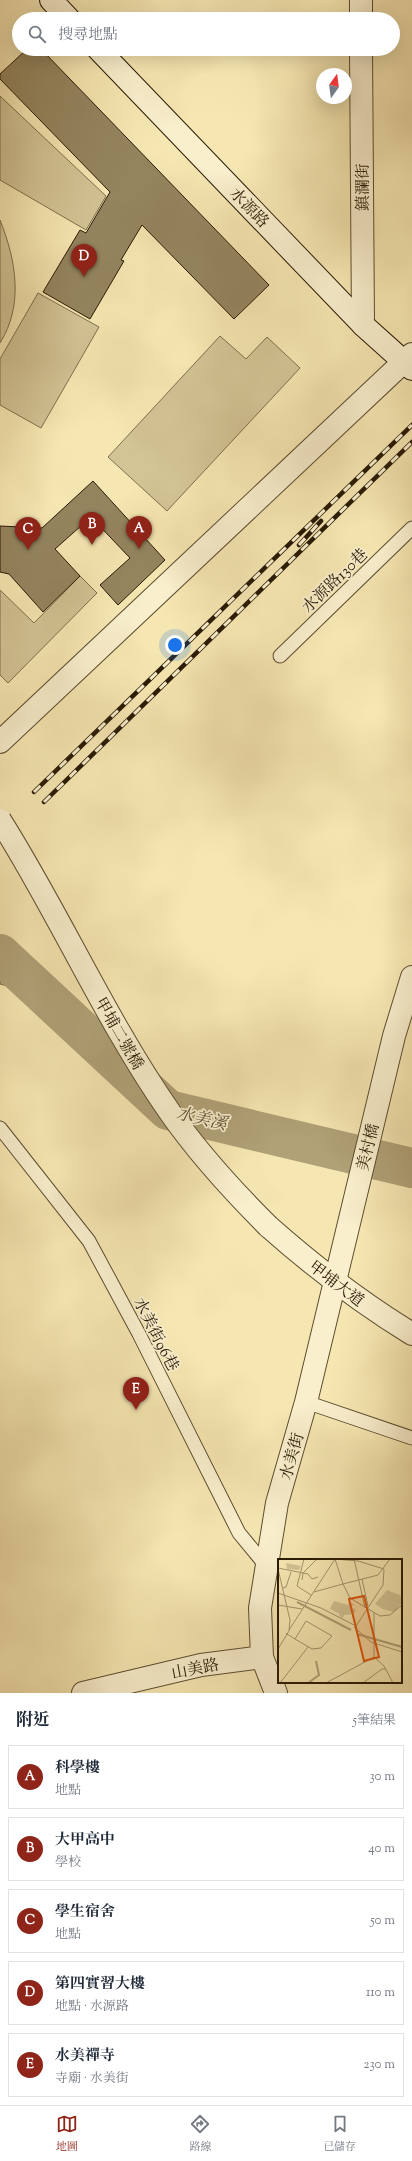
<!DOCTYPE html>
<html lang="zh-TW">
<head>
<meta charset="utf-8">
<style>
	:root { --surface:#fff; --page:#f2f2f3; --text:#1f2937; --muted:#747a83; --line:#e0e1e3; --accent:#8f2418 }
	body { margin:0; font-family:"Sorts Mill Goudy","Noto Serif TC",serif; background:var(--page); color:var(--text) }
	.compass { position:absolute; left:316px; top:68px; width:36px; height:36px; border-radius:50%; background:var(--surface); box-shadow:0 4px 16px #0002; rotate:14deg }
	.you { position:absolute; left:175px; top:645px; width:14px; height:14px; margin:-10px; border:3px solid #fff; border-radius:50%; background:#1a73e8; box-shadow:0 0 0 6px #1a73e833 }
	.badge { display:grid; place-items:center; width:26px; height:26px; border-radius:50%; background:var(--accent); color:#fff; font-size:13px; font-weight:700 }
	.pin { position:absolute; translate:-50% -33px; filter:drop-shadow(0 1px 2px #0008) }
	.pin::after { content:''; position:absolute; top:21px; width:14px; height:12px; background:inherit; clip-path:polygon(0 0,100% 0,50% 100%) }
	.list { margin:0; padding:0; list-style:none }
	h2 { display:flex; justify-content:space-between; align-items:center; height:52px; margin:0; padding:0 16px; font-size:17px }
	h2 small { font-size:13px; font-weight:400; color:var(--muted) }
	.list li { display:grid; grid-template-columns:26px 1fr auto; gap:12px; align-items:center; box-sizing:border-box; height:64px; margin:0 8px 8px; padding:0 8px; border:1px solid var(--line); border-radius:0px }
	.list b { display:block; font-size:15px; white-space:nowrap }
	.list p { margin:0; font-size:13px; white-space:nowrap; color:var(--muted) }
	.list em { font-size:13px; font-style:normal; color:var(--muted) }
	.icon { flex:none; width:22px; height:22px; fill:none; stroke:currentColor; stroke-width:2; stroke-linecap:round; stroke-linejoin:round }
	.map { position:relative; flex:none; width:412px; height:1693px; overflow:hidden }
	.search { position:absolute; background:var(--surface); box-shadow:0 4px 16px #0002; left:12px; right:12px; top:12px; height:44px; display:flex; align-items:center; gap:10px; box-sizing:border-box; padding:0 14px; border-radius:22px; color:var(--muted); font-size:15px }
	.sheet { height:412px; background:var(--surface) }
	nav { display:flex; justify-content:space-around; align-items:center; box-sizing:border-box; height:56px; border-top:1px solid var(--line); background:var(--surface); font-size:11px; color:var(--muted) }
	nav a { display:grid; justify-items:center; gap:2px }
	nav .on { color:var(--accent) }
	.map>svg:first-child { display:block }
	.green { fill:#d3c495; stroke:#7e6f4d }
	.water { fill:#b0a177; stroke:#7a6b49 }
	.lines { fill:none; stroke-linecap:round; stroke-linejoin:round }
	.shore { stroke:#6c5e3e; stroke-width:1 }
	.river { stroke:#b0a177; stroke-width:40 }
	.building { fill:#94855f; stroke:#291a05 }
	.service-casing { stroke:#5c4d30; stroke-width:15 }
	.minor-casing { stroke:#5c4d30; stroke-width:24 }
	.tertiary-casing { stroke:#5c4d30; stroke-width:24 }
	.secondary-casing { stroke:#291a05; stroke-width:24 }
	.service { stroke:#f9efcd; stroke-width:13 }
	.minor { stroke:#f9efcd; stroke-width:22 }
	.tertiary { stroke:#f9efcd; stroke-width:22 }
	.secondary { stroke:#f9efcd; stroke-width:22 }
	.rail-casing { stroke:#291a05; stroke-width:4.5 }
	.rail { stroke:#f9efcd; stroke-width:3; stroke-dasharray:9; stroke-linecap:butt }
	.tertiary-bridge-casing { stroke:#5c4d30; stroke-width:24; stroke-linecap:butt }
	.tertiary-bridge { stroke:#f9efcd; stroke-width:22 }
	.labels { text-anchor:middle; stroke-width:3.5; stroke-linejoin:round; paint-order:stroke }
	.street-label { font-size:16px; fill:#291a05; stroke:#f9efcd }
	.water-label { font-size:17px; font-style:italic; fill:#5f5033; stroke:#f9efcd }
	.inset-river { fill:none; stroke:#b0a177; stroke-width:2 }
	.inset-road { fill:none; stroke:#a4956d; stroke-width:1 }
	.view { fill:#de560c; fill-opacity:0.15; stroke:#de560c; stroke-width:2 }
	.inset-edge { fill:none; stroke:#291a05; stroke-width:2 }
</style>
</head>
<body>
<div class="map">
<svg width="412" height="1693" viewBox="0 0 412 1693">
	<rect width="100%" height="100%" fill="#f6e7b2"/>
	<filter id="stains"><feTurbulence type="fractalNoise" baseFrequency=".005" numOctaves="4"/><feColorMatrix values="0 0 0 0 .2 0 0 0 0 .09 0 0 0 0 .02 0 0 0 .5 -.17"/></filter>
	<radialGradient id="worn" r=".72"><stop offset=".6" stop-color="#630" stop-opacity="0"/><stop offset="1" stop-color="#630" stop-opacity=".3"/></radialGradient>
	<path class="green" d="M 0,96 L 106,196 L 86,230 L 0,180 Z
		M 0,220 C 16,260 24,305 0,343 Z
		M 38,293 L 99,327 L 41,428 L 0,405 L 0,359 Z
		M 220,336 L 246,359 L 267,337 L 300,368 L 167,511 L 108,457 Z
		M 80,576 L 97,593 L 8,683 L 0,675 L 0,590 L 34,623 Z"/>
	<path class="water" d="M 0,934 L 17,954 L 45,996 L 0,984 Z"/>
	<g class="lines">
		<path class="shore" d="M 0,940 L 14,957 L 33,986 L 30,988 L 0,980
			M 0,948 L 21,978 L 19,979 L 0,975"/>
		<path class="river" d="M 0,954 L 168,1110 L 412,1168"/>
	</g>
	<path class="building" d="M 27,49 L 41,49 L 269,285 L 234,319 L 142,225 L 121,260 L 124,261 L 90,319 L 43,292 L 80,230 L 86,233 L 110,192 L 0,79 L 0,74 Z
		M 93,481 L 165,560 L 118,605 L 100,585 L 130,558 L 91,517 L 55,549 L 80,576 L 43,612 L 9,574 L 0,572 L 0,526 L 42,528 Z"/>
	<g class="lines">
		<g class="service-casing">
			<path id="service" d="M 280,656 L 412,528
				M 0,1128 L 89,1241 L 139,1334 L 239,1533 L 267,1567
				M 306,1402 L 412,1438"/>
		</g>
		<g class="minor-casing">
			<path id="minor" d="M 361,0 L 361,19
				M 361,49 L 363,325
				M 0,742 L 412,354
				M 83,1693 L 201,1665 L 262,1657"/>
		</g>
		<g class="tertiary-casing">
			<path id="tertiary" d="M 268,1226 C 313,1266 360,1302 412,1334
				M 276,1693 L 262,1657 L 260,1608 L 277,1503 L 306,1402 L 394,1036 L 412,977"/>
		</g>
		<g class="secondary-casing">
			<path id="secondary" d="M 51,0 L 69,19
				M 98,49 L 363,325 L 412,369"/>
		</g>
		<use href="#service" class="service"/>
		<use href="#minor" class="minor"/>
		<use href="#tertiary" class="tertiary"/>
		<use href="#secondary" class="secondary"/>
		<g class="rail-casing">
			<path id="rail" d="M 299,545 L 321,521
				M 34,792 L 412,425
				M 44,802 L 412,442"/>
		</g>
		<use href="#rail" class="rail"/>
		<g class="tertiary-bridge-casing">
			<path id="tertiary-bridge" d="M 0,820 C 60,915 105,1019 169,1111 C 198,1153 232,1190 268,1226"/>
		</g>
		<use href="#tertiary-bridge" class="tertiary-bridge"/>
	</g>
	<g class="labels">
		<g class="street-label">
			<text transform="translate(362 187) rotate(-90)" y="6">鎮瀾街</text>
			<text transform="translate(250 207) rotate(46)" y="6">水源路</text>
			<text transform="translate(334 580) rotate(-44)" y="6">水源路130巷</text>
			<text transform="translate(120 1033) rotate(60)" y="6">甲埔二號橋</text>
			<text transform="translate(367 1147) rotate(-76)" y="6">美村橋</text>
			<text transform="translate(337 1283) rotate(37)" y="6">甲埔大道</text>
			<text transform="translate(157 1334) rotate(63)" y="6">水美街96巷</text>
			<text transform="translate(291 1456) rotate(-74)" y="6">水美街</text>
			<text transform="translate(195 1668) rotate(-11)" y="6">山美路</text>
		</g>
		<g class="water-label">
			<text transform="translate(202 1118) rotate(13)" y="6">水美溪</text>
		</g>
	</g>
	<g transform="translate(278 1559)">
		<rect width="124" height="124" fill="#f6e7b2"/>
		<path d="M 8,4 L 23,7 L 21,11 L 9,10 ZM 109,31 L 122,36 L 124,41 L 124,44 L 116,53 L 105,50 L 97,45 ZM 56,42 L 70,46 L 71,43 L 77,46 L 72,47 L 78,51 L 76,55 L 66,56 L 65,59 L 61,57 L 62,55 L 52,50 Z" fill="#d3c495"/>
		<path class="inset-river" d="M 19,43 L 73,71M 79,75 L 124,88M 30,124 L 41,116 L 38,102"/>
		<path class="inset-road" d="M 26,0 L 19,27 L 33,36M 76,0 L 87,49M 112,0 L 100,16 L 65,25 L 72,39 L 102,57 L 112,56 L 124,46M 0,9 L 30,15 L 34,20 L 40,18M 0,10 L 12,61 L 11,72 L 0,90M 84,20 L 90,47M 24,21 L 25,14 L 38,1M 5,29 L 8,28 L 13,13M 36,33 L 65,25 L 57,0M 0,34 L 43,49M 0,46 L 24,50M 43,49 L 78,67 L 105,26 L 106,10 L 80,2 L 56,0M 76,68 L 93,83 L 124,93M 11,71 L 57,0M 8,74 L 9,75 L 17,80 L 34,90 L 43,89 L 54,77 L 28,62 L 17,80M 96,98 L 96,54M 96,98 L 106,107 L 115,124M 2,124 L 30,88M 48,124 L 96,98M 85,124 L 104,110 L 107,110"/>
		<path class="view" d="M 86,37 L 101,98 L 86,102 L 71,40 Z"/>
		<rect width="124" height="124" class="inset-edge"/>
	</g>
	<rect width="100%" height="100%" filter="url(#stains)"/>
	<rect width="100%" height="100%" fill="url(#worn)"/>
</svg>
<svg class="compass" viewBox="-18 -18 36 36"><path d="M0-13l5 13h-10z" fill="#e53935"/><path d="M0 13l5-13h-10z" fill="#747a83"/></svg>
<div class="you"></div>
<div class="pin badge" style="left:139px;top:549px">A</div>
<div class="pin badge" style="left:92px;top:545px">B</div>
<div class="pin badge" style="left:28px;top:550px">C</div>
<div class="pin badge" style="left:84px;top:277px">D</div>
<div class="pin badge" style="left:136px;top:1410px">E</div>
<div class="search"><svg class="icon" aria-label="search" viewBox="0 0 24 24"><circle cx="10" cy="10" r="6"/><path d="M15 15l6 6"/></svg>搜尋地點</div>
</div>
<section class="sheet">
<h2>附近<small>5筆結果</small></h2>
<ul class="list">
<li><span class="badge">A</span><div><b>科學樓</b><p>地點</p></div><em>30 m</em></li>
<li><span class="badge">B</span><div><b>大甲高中</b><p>學校</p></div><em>40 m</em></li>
<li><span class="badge">C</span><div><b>學生宿舍</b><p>地點</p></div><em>50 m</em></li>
<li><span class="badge">D</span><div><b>第四實習大樓</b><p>地點 · 水源路</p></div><em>110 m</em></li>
<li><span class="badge">E</span><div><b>水美禪寺</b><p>寺廟 · 水美街</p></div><em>230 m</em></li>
</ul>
</section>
<nav>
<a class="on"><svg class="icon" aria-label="map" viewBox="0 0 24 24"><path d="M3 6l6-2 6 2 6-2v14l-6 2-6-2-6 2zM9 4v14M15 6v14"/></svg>地圖</a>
<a><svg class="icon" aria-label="directions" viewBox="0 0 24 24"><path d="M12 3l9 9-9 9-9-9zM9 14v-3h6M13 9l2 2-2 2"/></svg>路線</a>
<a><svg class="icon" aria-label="saved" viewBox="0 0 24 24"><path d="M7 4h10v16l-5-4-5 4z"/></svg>已儲存</a>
</nav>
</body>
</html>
